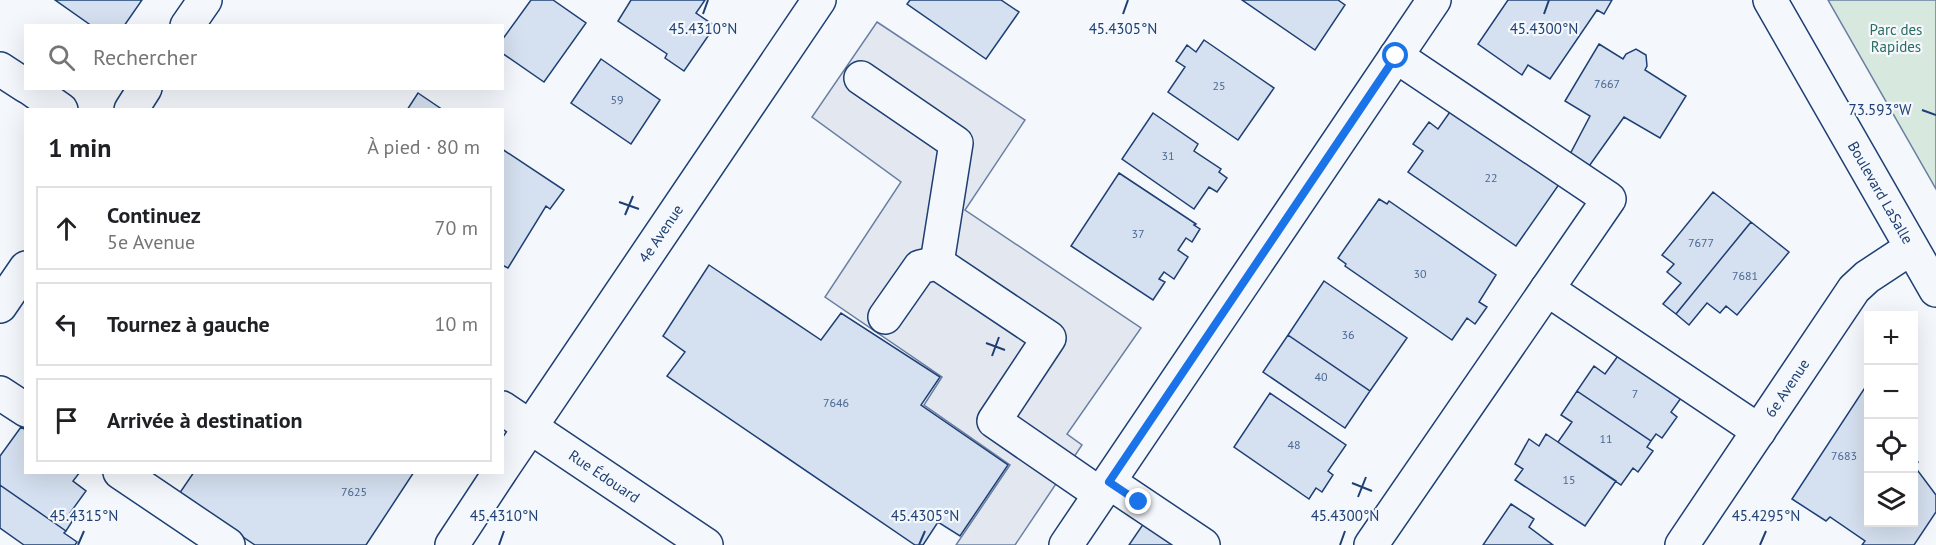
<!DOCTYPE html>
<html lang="fr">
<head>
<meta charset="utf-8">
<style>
	:root { --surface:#fff; --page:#f6f6f6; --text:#202124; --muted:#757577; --line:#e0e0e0 }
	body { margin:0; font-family:"PT Sans",sans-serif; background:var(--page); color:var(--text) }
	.controls { position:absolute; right:18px; bottom:18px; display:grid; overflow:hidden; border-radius:0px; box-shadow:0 6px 24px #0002 }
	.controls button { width:54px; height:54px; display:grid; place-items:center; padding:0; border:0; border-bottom:2px solid var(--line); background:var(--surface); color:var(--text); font:30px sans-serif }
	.stop { position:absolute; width:18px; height:18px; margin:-14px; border:4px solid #1a73e8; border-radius:50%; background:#fff }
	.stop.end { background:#1a73e8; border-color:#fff; box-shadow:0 2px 6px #0008 }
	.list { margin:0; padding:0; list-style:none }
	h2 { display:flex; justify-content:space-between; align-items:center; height:78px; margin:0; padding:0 24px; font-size:26px }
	h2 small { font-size:20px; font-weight:400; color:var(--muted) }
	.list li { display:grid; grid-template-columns:39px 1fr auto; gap:18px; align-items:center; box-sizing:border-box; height:84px; margin:0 12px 12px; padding:0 12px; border:2px solid var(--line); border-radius:0px }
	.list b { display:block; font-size:22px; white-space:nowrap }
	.list p { margin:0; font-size:20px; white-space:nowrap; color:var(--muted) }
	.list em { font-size:20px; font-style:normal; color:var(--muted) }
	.icon { flex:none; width:33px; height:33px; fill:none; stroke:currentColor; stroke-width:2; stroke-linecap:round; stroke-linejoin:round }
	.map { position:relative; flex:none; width:1936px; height:545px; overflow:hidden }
	.search { position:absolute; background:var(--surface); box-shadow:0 6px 24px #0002; left:24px; top:24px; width:480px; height:66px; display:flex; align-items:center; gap:15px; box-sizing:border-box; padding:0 21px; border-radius:0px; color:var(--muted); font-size:22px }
	.panel { position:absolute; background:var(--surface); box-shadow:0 6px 24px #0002; left:24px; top:108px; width:480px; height:366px; border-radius:0px }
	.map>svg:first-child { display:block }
	.green { fill:#d7e8df; stroke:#687fa3; stroke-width:1.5 }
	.parking { fill:#e3e8f0; stroke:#687fa3; stroke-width:1.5 }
	.building { fill:#d5e0f0; stroke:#1d3f73; stroke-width:1.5 }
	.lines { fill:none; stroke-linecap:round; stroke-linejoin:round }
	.minor-casing { stroke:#1d3f73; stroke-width:36 }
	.major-casing { stroke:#1d3f73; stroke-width:36 }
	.minor { stroke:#f4f7fb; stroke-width:33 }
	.major { stroke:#f4f7fb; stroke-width:33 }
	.route { stroke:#1a73e8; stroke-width:8 }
	.ticks { fill:none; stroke:#1d3f73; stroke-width:2 }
	.labels { text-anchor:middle; stroke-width:4.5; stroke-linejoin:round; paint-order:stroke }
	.number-label { font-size:12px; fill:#4b6792 }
	.park-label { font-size:15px; fill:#2c6c60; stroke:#f4f7fb }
	.street-label { font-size:15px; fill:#1d3f73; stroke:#f4f7fb }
	.ticks-label { font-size:15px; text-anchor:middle; fill:#1d3f73; stroke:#f4f7fb; stroke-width:4.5; stroke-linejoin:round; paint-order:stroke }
</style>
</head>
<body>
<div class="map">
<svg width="1936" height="545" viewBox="0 0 1936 545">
	<rect width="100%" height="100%" fill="#f4f7fb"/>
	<path class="green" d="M 1828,0 L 1936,0 L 1936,189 Z"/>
	<path class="parking" d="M 877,22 L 1025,120 L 965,210 L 1141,328 L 1067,434 L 1082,445 L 1015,545 L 956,545 L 1010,465 L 924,405 L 942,377 L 825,297 L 901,182 L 812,117 Z"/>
	<path class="building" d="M 55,0 L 142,0 L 124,26 L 92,26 Z
		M 531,0 L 553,0 L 586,23 L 544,82 L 502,53 L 502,40 Z
		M 631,0 L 705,0 L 696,13 L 715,26 L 684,71 L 665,58 L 667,54 L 618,21 Z
		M 910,0 L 1001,0 L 1019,12 L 986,59 L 907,4 Z
		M 1242,0 L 1338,0 L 1345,5 L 1315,50 Z
		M 1508,0 L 1612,0 L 1604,14 L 1597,10 L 1550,79 L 1528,65 L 1522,75 L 1478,44 Z
		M 1204,40 L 1274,88 L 1238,140 L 1168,92 L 1185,67 L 1176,61 L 1187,45 L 1196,52 Z
		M 1599,44 L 1623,59 L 1626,54 L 1636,49 L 1646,55 L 1647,66 L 1645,70 L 1686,96 L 1660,138 L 1624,117 L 1587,169 L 1568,158 L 1590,116 L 1565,101 Z
		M 601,59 L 660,100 L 631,144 L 571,103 Z
		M 418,93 L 443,110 L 407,110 Z
		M 1452,109 L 1560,183 L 1516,246 L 1408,172 L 1423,151 L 1413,144 L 1429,122 L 1438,129 Z
		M 1153,113 L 1198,144 L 1194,151 L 1221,169 L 1219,172 L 1227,178 L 1217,192 L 1209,187 L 1194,209 L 1122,159 Z
		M 502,149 L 564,190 L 550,209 L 546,206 L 508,268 L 502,265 Z
		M 1119,173 L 1196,224 L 1194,225 L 1200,229 L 1192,242 L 1186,238 L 1178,250 L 1188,257 L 1174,279 L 1164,272 L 1159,279 L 1165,282 L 1153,300 L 1071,246 Z
		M 1713,192 L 1751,222 L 1676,314 L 1663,304 L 1681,283 L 1667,272 L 1674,264 L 1662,255 Z
		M 1379,199 L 1387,204 L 1389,201 L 1496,275 L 1479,302 L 1487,307 L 1475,324 L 1467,318 L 1452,340 L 1345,266 L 1346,264 L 1338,258 Z
		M 1751,222 L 1789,252 L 1737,315 L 1726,306 L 1720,313 L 1707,303 L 1689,325 L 1676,314 Z
		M 709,265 L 821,340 L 841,313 L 940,377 L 921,405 L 1008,465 L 960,536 L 938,522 L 923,545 L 915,545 L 667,376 L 685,352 L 663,336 Z
		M 1324,281 L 1407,338 L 1370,391 L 1288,335 Z
		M 1288,335 L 1370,391 L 1345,428 L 1263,372 Z
		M 1620,353 L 1686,391 L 1671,412 L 1677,417 L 1662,438 L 1656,434 L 1651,441 L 1577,391 L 1594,366 L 1605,374 Z
		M 1866,386 L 1868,389 L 1868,522 L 1914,522 L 1914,457 L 1918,462 L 1915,467 L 1936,495 L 1936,512 L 1914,545 L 1862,545 L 1865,541 L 1830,517 L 1826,521 L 1792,499 Z
		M 1577,391 L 1651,441 L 1647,447 L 1653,451 L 1638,472 L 1633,468 L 1621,485 L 1558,442 L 1572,422 L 1561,415 Z
		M 1270,393 L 1346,445 L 1328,471 L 1333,475 L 1322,492 L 1316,488 L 1309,499 L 1234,447 Z
		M 21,427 L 26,430 L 26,472 L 80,472 L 73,481 L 86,491 L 70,513 L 75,517 L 66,531 L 0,485 L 0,456 Z
		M 1546,434 L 1616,481 L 1585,526 L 1515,480 L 1523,469 L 1515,464 L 1529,439 L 1539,446 Z
		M 194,472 L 414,472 L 366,545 L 255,545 L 179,494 Z
		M 0,485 L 66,531 L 64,533 L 77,542 L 75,545 L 24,545 L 0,528 Z
		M 1511,504 L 1534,519 L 1529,527 L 1553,545 L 1483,545 Z
		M 1146,520 L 1178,545 L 1129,545 Z"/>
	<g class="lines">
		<g class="minor-casing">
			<g id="minor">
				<path d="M 187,26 L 205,0"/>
				<path d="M 0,69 L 26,86"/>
				<path d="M 861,78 L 956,143 L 937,263 L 1049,338 L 994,421 L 1100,494"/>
				<path d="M 30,88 L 61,110"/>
				<path d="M 131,110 L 145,88"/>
				<path d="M 1547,289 L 1759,431"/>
				<path d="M 0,306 L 26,268"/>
				<path d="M 885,317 L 920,267 L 937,263"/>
				<path d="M 0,393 L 26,410"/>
				<path id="s1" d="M 502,408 L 706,545"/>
				<path id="s2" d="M 502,469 L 819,0"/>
				<path d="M 120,472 L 228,545"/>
				<path d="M 1109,482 L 1203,545"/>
				<path d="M 452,545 L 500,472"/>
				<path d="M 1066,545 L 1434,0"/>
				<path d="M 1371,545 L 1609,199 L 1396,56"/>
				<path id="s3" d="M 1682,545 L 1854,289 L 1867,277 L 1911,248"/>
			</g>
		</g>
		<g class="major-casing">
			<g id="major">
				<path id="s4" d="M 1770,0 L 1936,290"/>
			</g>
		</g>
		<use href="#minor" class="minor"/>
		<use href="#major" class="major"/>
	</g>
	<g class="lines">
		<path class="route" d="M 1139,502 L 1109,482 L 1396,56"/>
	</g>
	<path class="ticks" d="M 703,14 L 708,0M 1123,14 L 1128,0M 1544,14 L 1549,0M 1922,110 L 1936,115M 619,202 L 639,209M 625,215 L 633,196M 986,343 L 1005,350M 992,356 L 999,337M 1352,483 L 1372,491M 1358,497 L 1366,477M 78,545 L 84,531M 499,545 L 504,531M 919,545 L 925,531M 1340,545 L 1345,531M 1760,545 L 1766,531"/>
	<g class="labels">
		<g class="number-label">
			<text x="1607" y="88">7667</text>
			<text x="1219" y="90">25</text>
			<text x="617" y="104">59</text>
			<text x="1168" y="160">31</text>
			<text x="1491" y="182">22</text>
			<text x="1138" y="238">37</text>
			<text x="1701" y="247">7677</text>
			<text x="1420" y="278">30</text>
			<text x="1745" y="280">7681</text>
			<text x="1348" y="339">36</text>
			<text x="1321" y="381">40</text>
			<text x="1635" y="398">7</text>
			<text x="836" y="407">7646</text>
			<text x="1606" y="443">11</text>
			<text x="1294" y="449">48</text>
			<text x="1844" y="460">7683</text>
			<text x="1569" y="484">15</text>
			<text x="354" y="496">7625</text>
		</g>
		<g class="park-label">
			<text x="1896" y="35">Parc des<tspan x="1896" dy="17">Rapides</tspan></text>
		</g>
		<g class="street-label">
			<text dy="5" stroke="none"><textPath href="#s4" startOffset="222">Boulevard LaSalle</textPath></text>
			<text dy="5" stroke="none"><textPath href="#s2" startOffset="284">4e Avenue</textPath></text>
			<text dy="5" stroke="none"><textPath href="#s3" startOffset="189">6e Avenue</textPath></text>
			<text dy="5" stroke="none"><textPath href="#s1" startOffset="123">Rue Édouard</textPath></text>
		</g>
	</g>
	<g class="ticks-label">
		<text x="703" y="34">45.4310°N</text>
		<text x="1123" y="34">45.4305°N</text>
		<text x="1544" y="34">45.4300°N</text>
		<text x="1880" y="115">73.593°W</text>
		<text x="84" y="521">45.4315°N</text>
		<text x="504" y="521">45.4310°N</text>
		<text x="925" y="521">45.4305°N</text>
		<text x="1345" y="521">45.4300°N</text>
		<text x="1766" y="521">45.4295°N</text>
	</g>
</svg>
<div class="controls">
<button>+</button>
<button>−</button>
<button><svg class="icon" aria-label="locate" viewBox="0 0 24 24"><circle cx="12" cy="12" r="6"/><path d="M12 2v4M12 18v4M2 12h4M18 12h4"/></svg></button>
<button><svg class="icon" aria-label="layers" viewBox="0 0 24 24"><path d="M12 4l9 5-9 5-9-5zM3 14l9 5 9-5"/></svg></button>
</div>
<div class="stop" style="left:1396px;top:56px"></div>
<div class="stop end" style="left:1139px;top:502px"></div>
<div class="search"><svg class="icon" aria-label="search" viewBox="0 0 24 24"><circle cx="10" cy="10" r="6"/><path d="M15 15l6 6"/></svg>Rechercher</div>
<section class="panel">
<h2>1 min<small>À pied · 80 m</small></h2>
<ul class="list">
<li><svg class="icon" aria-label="ahead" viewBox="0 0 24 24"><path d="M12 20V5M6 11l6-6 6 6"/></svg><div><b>Continuez</b><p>5e Avenue</p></div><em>70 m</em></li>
<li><svg class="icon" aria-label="left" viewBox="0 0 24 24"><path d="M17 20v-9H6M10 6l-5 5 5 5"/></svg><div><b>Tournez à gauche</b></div><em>10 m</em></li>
<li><svg class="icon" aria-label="arrive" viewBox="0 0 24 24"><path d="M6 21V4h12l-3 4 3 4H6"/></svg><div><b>Arrivée à destination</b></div></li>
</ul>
</section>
</div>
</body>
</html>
